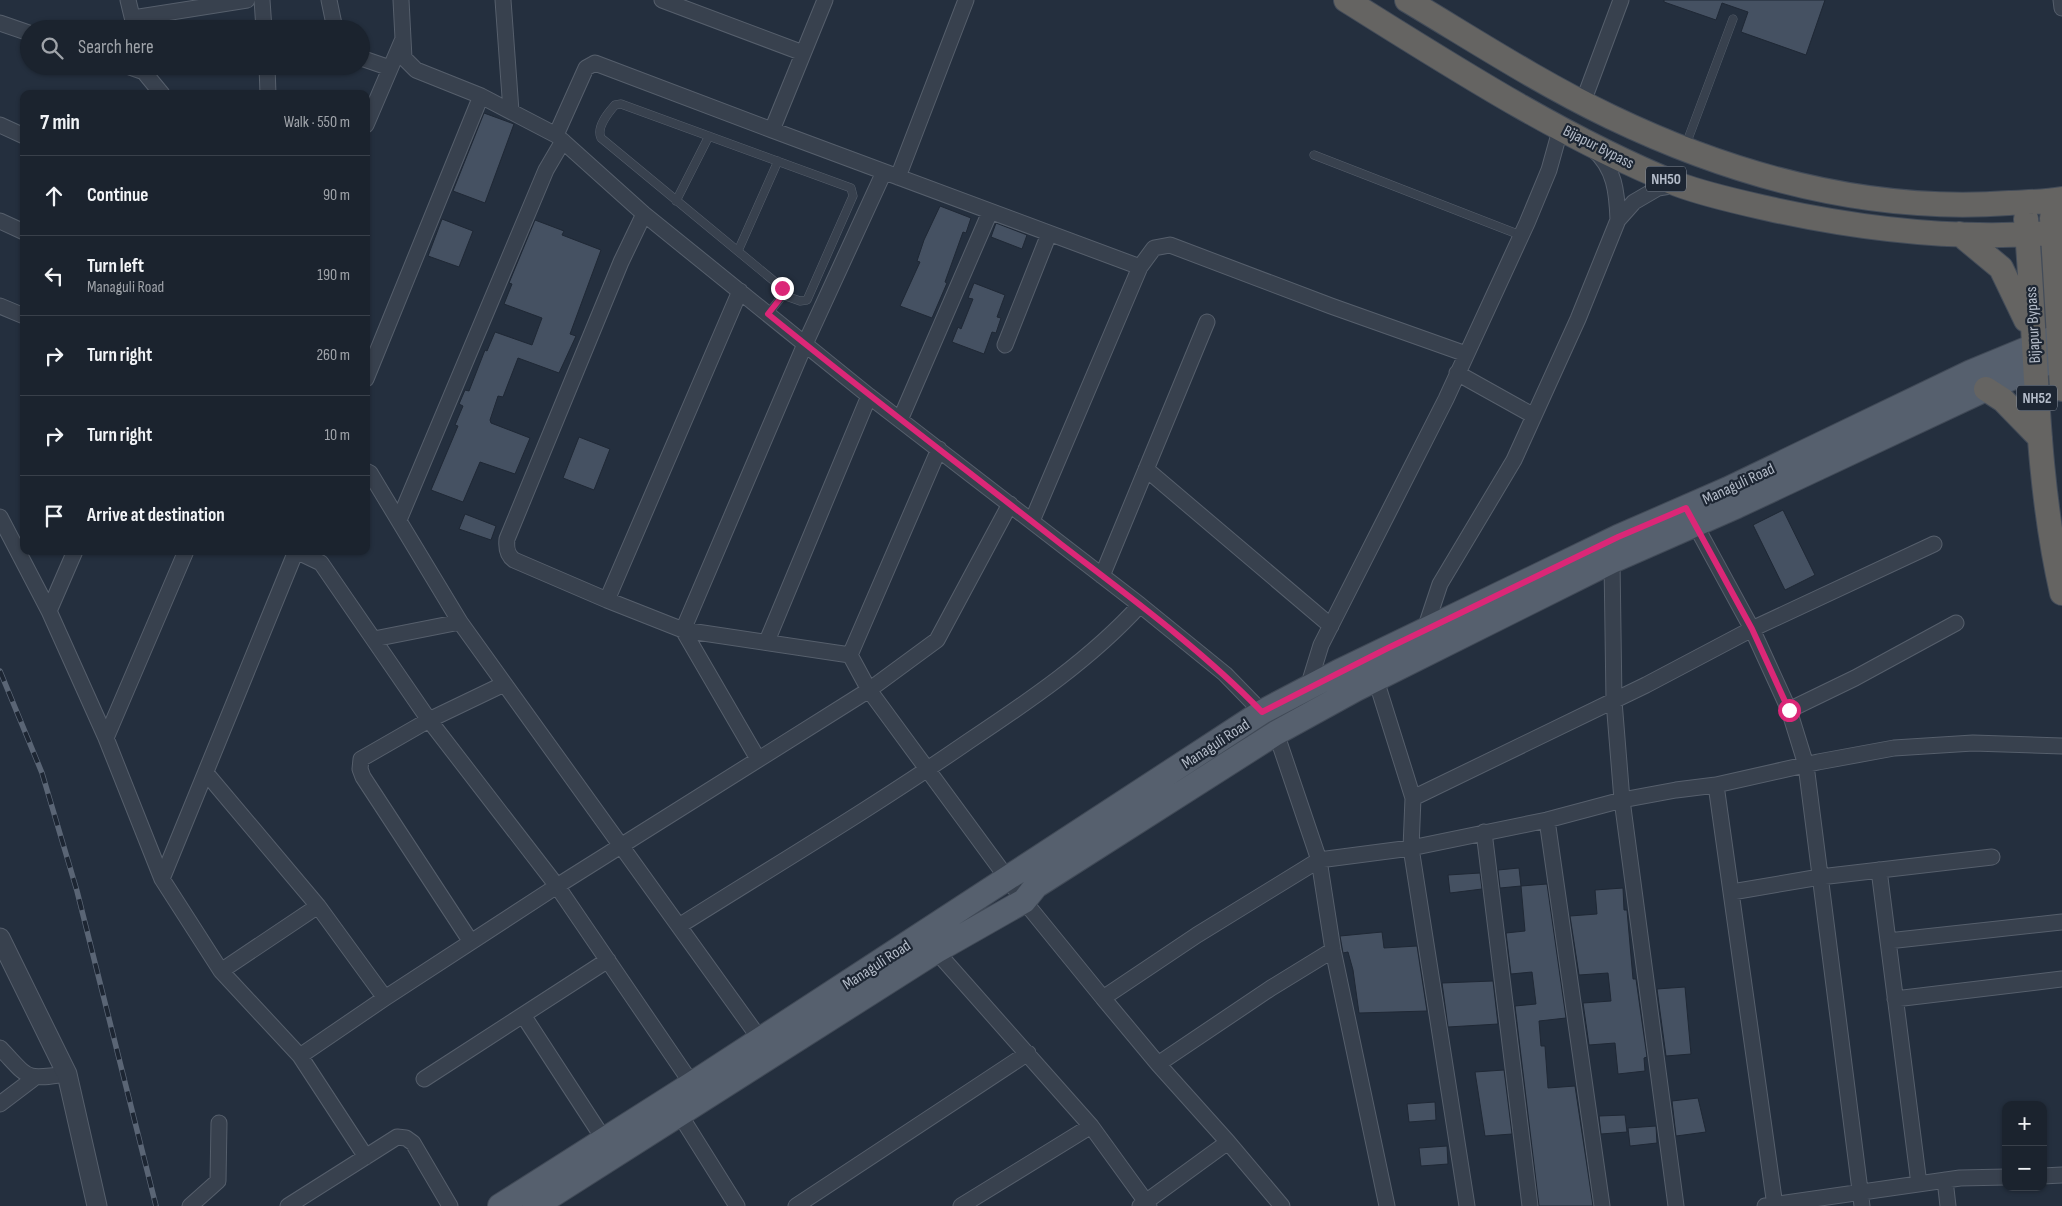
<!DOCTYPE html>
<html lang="en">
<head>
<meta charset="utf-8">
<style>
	:root { --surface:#1b232e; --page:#242b36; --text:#f1f3f6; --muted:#a0a4aa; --line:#39404a }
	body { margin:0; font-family:"Sofia Sans Condensed",sans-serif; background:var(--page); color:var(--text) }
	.controls { position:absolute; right:15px; bottom:15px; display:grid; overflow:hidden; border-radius:10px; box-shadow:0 1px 4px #0004 }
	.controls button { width:45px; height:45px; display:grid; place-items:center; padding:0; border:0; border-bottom:1px solid var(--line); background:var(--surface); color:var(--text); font:25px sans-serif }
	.stop { position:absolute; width:15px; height:15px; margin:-11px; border:4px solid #db2777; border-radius:50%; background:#fff }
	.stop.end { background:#db2777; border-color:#fff; box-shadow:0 1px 5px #0008 }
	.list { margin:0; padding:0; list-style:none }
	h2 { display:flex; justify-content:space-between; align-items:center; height:65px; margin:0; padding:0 20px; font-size:21px }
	h2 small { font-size:16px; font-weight:400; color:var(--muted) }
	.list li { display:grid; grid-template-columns:32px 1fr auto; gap:15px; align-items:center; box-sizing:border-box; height:80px; padding:0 20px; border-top:1px solid var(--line) }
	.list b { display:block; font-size:19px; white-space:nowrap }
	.list p { margin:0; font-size:16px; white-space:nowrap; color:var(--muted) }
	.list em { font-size:16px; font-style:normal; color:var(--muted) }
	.icon { flex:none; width:28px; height:28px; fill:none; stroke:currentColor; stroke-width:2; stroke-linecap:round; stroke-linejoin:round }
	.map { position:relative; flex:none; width:2062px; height:1206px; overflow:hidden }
	.search { position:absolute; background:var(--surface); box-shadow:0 1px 4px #0004; left:20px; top:20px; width:350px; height:55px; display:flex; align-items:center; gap:12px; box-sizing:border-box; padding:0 18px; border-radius:28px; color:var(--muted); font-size:19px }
	.panel { position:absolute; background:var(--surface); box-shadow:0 1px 4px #0004; left:20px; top:90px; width:350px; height:465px; border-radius:10px }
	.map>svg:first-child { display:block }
	.building { fill:#455162; stroke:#1f2835 }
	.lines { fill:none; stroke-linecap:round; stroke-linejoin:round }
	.service-casing { stroke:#565f6c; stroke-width:9 }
	.minor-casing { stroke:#565f6c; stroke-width:17 }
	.tertiary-casing { stroke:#565f6c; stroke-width:21 }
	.primary-casing { stroke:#414a57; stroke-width:26 }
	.trunk-casing { stroke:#434c59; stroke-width:26 }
	.service { stroke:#38414e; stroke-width:8 }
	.minor { stroke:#38414e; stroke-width:15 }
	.tertiary { stroke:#38414e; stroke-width:19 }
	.primary { stroke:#56606e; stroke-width:24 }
	.trunk { stroke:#656462; stroke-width:24 }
	.rail-casing { stroke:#5a6575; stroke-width:5.5 }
	.rail { stroke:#1d2633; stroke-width:4; stroke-dasharray:11; stroke-linecap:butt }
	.route { stroke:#db2777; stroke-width:6 }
	.labels { text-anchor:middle; stroke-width:4.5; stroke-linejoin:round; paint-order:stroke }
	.shield { fill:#1d2633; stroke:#878f9c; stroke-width:1 }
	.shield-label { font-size:15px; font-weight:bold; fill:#b4bcc9 }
	.street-label { font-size:16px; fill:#b4bcc9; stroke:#1d2633 }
</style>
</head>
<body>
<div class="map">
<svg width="2062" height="1206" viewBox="0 0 2062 1206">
	<rect width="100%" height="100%" fill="#242f3e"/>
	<path class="building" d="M 1664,0 L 1825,0 L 1806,55 L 1741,32 L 1748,12 L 1722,3 L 1716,20 L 1664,2 Z
		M 484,113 L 514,124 L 485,203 L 453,191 Z
		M 940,206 L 971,218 L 966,233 L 963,232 L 945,282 L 947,283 L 932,318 L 900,306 L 920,262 L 917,261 L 924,240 Z
		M 442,219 L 473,231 L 459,267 L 428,256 Z
		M 535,220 L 564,231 L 562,235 L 601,250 L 570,334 L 576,336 L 559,373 L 518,358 L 503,397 L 498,396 L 490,420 L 491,423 L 530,438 L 515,474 L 480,462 L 463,502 L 431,490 L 458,426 L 455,425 L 463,406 L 459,404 L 465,390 L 469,391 L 485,350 L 487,351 L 495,332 L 532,345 L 542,318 L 504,304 L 512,284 L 509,283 Z
		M 996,223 L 1027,235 L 1022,249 L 991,237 Z
		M 974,283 L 1005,295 L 997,317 L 1001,318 L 996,333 L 992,332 L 984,354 L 952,342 L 958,327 L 961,329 L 973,299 L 968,298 Z
		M 579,437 L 610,449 L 594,490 L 563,478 Z
		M 1783,510 L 1815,575 L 1785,590 L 1753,525 Z
		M 465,514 L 496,526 L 491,540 L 459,529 Z
		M 1519,868 L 1521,886 L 1500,888 L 1498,870 Z
		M 1480,873 L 1482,889 L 1450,893 L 1448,875 Z
		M 1547,884 L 1566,1018 L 1539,1021 L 1541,1046 L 1545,1046 L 1548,1088 L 1575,1086 L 1593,1206 L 1539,1206 L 1515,1006 L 1536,1004 L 1532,972 L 1511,974 L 1506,933 L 1525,931 L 1521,886 Z
		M 1623,888 L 1624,910 L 1627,910 L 1633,979 L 1636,979 L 1647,1057 L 1644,1058 L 1645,1071 L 1618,1074 L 1615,1043 L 1589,1045 L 1583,1003 L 1611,1001 L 1608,973 L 1579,975 L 1570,916 L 1597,914 L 1595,890 Z
		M 1382,932 L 1384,948 L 1417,946 L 1427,1011 L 1359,1013 L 1353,970 L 1348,952 L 1343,953 L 1340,936 Z
		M 1493,981 L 1498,1024 L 1448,1027 L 1442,983 Z
		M 1685,987 L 1691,1054 L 1666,1056 L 1657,989 Z
		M 1504,1070 L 1512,1134 L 1485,1136 L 1475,1072 Z
		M 1698,1098 L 1706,1132 L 1676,1136 L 1672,1101 Z
		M 1435,1102 L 1436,1120 L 1409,1122 L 1407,1104 Z
		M 1625,1115 L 1627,1132 L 1601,1134 L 1599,1116 Z
		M 1656,1126 L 1657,1143 L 1630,1146 L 1628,1128 Z
		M 1447,1146 L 1448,1164 L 1421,1166 L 1419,1148 Z"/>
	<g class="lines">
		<g class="service-casing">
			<path id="service" d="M 1685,147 L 1733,19
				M 1314,155 L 1520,235
				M 676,201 L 709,136
				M 738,251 L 778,161
				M 768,314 L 783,295 L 780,286 L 601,138 C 596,127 608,113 615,105 L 621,104 L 851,188 L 853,196 L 807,300 L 800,301 L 783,295"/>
		</g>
		<g class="minor-casing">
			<path id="minor" d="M 128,0 L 135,29
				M 262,0 L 264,29
				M 329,0 L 335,29
				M 401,0 L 404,58 L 416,70 L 481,96 L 556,135 L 644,214 L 869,396 L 1140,605 L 1225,674 L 1262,712
				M 503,0 L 511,111
				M 662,0 L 803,53
				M 2061,0 L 2062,8
				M 133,18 L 247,0
				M 0,23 L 29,33
				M 361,58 L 390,68
				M 127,66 L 144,72
				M 143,66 L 144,72 L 162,94
				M 267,66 L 268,94
				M 1583,102 L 1621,0
				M 0,125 L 24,136
				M 366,125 L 402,41
				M 772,130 L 1140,267 L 1032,521
				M 556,135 L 586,68 L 595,63 L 772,130 L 825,0
				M 1593,149 C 1615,168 1617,193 1618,220
				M 898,177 L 966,0
				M 0,221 L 24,232
				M 1140,267 L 1154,248 L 1170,245 L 1331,306 L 1466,354
				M 740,291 L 607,600 L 683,630 L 850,655
				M 0,306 L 24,316
				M 1005,345 L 1049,234
				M 1457,373 L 1534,416
				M 366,379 L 481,96
				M 900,420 L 990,212
				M 939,449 L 850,655 L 869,690 L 1024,901 L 1103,998 L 1197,935 L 1319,860 L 1411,848 L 1547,820 L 1622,800 L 1676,790 L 1716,785 L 1818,762 L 1894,748 L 1973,743 L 2062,746
				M 1146,469 L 1331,626
				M 366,471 L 370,473 L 460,622 L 374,639
				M 0,517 L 49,611
				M 1691,517 L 1752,629 L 1789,710 L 1806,765 L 1862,1206
				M 399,520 L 546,170 L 563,141
				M 75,551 L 49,611 L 106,738 L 162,879 L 221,971 L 318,906 L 206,773
				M 1612,561 L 1614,701 L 1622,800 L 1676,1206
				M 1102,576 L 1207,322
				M 607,600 L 514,560 C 507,555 506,548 507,539 L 621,262 L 644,214
				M 460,622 L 760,1039
				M 1424,632 L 1440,584 L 1514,460 L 1578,319 L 1618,220 L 1634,202 L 1658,188 L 1676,185
				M 767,641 L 869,396
				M 1376,680 L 1413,798 L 1411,848 L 1467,1206
				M 1308,687 L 1321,645 L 1446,399 L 1527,223 L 1549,170 L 1561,127
				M 1789,710 L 1855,678 L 1956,623
				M 1276,733 L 1319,860 L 1333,950 L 1387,1206
				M 106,738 L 186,551
				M 758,759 L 683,630 L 805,344 L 884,172
				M 1716,785 L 1775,1206
				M 1413,798 L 1646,685 L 1752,629 L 1934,544
				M 1547,820 L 1602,1206
				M 1484,832 L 1530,1206
				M 1879,870 L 1919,1184
				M 162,879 L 296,551 L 321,563 L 429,720 L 557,886 L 869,690 L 937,640 L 1010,504
				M 1732,892 L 1820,877 L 1992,857
				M 318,906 L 385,998
				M 679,926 C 776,865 875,806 969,741 C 1029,701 1091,659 1140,605
				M 1888,941 L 2062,922
				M 471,942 L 363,777 L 360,769 L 361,759 L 429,720 L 504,684
				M 936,951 L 1091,1126 L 1149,1206
				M 221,971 L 300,1056
				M 1103,998 L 1158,1064 L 1228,1142 L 1140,1206
				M 1895,999 L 2062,979
				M 523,1015 L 605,1141
				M 0,1048 C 30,1079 23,1080 67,1074
				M 1158,1064 L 1271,988 L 1333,950
				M 424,1079 L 608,960
				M 0,1104 L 33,1079
				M 680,1115 L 737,1206
				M 1228,1142 L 1282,1206
				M 366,1157 L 300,1056 L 385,998 L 557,886 L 692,1084
				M 2043,1176 L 2062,1175
				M 1945,1180 L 1948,1206
				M 190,1206 L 218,1181 L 219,1123
				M 288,1206 L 397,1137 L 406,1138 L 413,1143 L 450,1206
				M 796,1206 L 1028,1053
				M 961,1206 L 1091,1126
				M 1765,1206 L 1960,1178 L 2006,1177"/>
		</g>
		<g class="tertiary-casing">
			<path id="tertiary" d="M 0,938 L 67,1074 L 97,1206"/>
		</g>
		<g class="primary-casing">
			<path id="primary" d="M 500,1206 L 692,1084 L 1262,712 L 1338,672 L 1618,537 L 1728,489 L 1971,372 L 2051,339
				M 535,1206 L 936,951 L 1024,901 L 1036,886 L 1276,733 L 1356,689 L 1612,561 L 1737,506 L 1986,389 L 2054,360"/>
		</g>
		<g class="trunk-casing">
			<path id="trunk" d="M 1346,0 C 1450,65 1563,138 1677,184 C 1706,195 1739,202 1770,209 C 1865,230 1965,241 2062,232
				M 1407,0 C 1474,40 1540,83 1611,117 C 1736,177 1870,213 2009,203 C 2027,202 2045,202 2062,199
				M 2052,218 L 2062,389
				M 2026,219 C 2037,344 2034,471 2062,593
				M 1960,234 L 2001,268 L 2026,320
				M 1986,389 L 2003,400 L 2040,438"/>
		</g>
		<use href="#service" class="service"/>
		<use href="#minor" class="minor"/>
		<use href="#tertiary" class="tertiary"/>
		<use href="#primary" class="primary"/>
		<use href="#trunk" class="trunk"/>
		<g class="rail-casing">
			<path id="rail" d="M 0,671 L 42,773 L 77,891 L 156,1206"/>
		</g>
		<use href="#rail" class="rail"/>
	</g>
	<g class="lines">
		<path class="route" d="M 782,288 L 783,295 L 768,314 C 865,393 964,468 1062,545 C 1131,598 1202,650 1262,712 L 1388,648 L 1618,537 L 1686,508 L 1752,629 L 1789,710"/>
	</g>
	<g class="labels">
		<g class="shield">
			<rect x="1646" y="166.5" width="40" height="25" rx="4"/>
			<rect x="2017" y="385.5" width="40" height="25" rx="4"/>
		</g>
		<g class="shield-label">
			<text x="1666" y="184">NH50</text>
			<text x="2037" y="403">NH52</text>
		</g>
		<g class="street-label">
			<text transform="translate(1599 146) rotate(27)" y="6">Bijapur Bypass</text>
			<text transform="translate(2032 325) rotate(-93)" y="6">Bijapur Bypass</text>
			<text transform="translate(1738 483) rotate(-25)" y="6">Managuli Road</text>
			<text transform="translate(1215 743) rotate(-33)" y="6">Managuli Road</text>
			<text transform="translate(876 964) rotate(-33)" y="6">Managuli Road</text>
		</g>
	</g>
</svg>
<div class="controls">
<button>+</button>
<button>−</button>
</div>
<div class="stop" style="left:1789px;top:710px"></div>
<div class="stop end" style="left:782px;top:288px"></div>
<div class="search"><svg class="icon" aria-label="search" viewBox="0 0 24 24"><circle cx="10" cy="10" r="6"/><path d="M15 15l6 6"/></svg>Search here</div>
<section class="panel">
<h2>7 min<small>Walk · 550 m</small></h2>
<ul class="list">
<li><svg class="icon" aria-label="ahead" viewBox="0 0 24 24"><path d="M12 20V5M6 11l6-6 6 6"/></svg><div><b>Continue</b></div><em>90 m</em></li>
<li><svg class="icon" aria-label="left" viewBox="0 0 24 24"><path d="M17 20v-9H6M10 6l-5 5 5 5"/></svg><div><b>Turn left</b><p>Managuli Road</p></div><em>190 m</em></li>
<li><svg class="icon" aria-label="right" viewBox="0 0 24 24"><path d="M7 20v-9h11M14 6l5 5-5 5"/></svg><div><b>Turn right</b></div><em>260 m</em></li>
<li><svg class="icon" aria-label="right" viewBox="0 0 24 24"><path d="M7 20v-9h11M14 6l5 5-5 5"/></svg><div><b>Turn right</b></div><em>10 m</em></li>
<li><svg class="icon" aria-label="arrive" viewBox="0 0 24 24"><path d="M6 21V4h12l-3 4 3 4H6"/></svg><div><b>Arrive at destination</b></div></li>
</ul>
</section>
</div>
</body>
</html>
